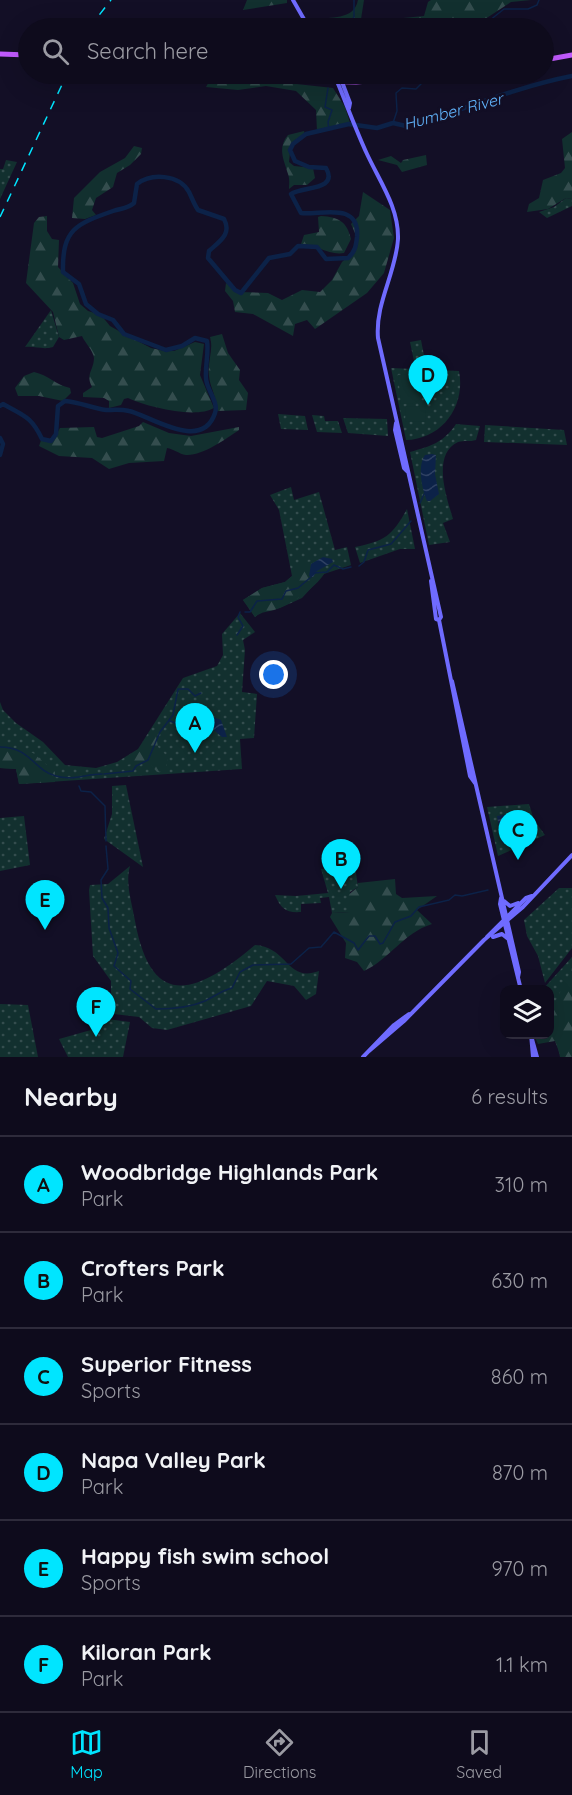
<!DOCTYPE html>
<html lang="en">
<head>
<meta charset="utf-8">
<style>
	:root { --surface:#0e0b1c; --page:#171425; --text:#f1f3f6; --muted:#9b9ba3; --line:#2e2b3b; --accent:#00e5ff }
	body { margin:0; font-family:Quicksand,sans-serif; background:var(--page); color:var(--text) }
	.controls { position:absolute; right:18px; bottom:18px; display:grid; overflow:hidden; border-radius:12px; box-shadow:0 6px 24px #0002 }
	.controls button { width:54px; height:54px; display:grid; place-items:center; padding:0; border:0; border-bottom:2px solid var(--line); background:var(--surface); color:var(--text); font:30px sans-serif }
	.you { position:absolute; left:274px; top:675px; width:21px; height:21px; margin:-15px; border:4px solid #fff; border-radius:50%; background:#1a73e8; box-shadow:0 0 0 9px #1a73e833 }
	.badge { display:grid; place-items:center; width:39px; height:39px; border-radius:50%; background:var(--accent); color:#111; font-size:20px; font-weight:700 }
	.pin { position:absolute; translate:-50% -50px; filter:drop-shadow(0 2px 3px #0008) }
	.pin::after { content:''; position:absolute; top:32px; width:21px; height:18px; background:inherit; clip-path:polygon(0 0,100% 0,50% 100%) }
	.list { margin:0; padding:0; list-style:none }
	h2 { display:flex; justify-content:space-between; align-items:center; height:78px; margin:0; padding:0 24px; font-size:26px }
	h2 small { font-size:20px; font-weight:400; color:var(--muted) }
	.list li { display:grid; grid-template-columns:39px 1fr auto; gap:18px; align-items:center; box-sizing:border-box; height:96px; padding:0 24px; border-top:2px solid var(--line) }
	.list b { display:block; font-size:22px; white-space:nowrap }
	.list p { margin:0; font-size:20px; white-space:nowrap; color:var(--muted) }
	.list em { font-size:20px; font-style:normal; color:var(--muted) }
	.icon { flex:none; width:33px; height:33px; fill:none; stroke:currentColor; stroke-width:2; stroke-linecap:round; stroke-linejoin:round }
	.map { position:relative; flex:none; width:572px; height:1057px; overflow:hidden }
	.search { position:absolute; background:var(--surface); box-shadow:0 6px 24px #0002; left:18px; right:18px; top:18px; height:66px; display:flex; align-items:center; gap:15px; box-sizing:border-box; padding:0 21px; border-radius:33px; color:var(--muted); font-size:22px }
	.sheet { height:654px; background:var(--surface) }
	nav { display:flex; justify-content:space-around; align-items:center; box-sizing:border-box; height:84px; border-top:2px solid var(--line); background:var(--surface); font-size:16px; color:var(--muted) }
	nav a { display:grid; justify-items:center; gap:3px }
	nav .on { color:var(--accent) }
	.map>svg:first-child { display:block }
	.grass { fill:url(#grass-dots) }
	.forest { fill:url(#forest-firs) }
	.pitch { fill:#12302f }
	.water { fill:url(#water-waves) }
	.lines { fill:none; stroke-linecap:round; stroke-linejoin:round }
	.stream { stroke:#0c2248; stroke-width:1.5 }
	.river { stroke:#0c2248; stroke-width:4.5 }
	.secondary { stroke:#6f6bff; stroke-width:4 }
	.primary { stroke:#c25bff; stroke-width:5 }
	.rail { stroke:#00e5ff; stroke-width:1.5; stroke-dasharray:9 8; stroke-linecap:butt }
	.labels { text-anchor:middle; stroke-width:5; stroke-linejoin:round; paint-order:stroke }
	.water-label { font-size:16px; font-style:italic; fill:#62b6ff; stroke:#130f26 }
</style>
</head>
<body>
<div class="map">
<svg width="572" height="1057" viewBox="0 0 572 1057">
	<defs>
		<pattern id="grass-dots" width="8" height="8" patternUnits="userSpaceOnUse" patternTransform="scale(1.5)"><rect width="8" height="8" fill="#12302f"/><path d="M2 2h.1M6 6h.1" fill="none" stroke="#344d4e" stroke-width="1.8" stroke-linecap="round"/></pattern>
		<pattern id="forest-firs" width="22" height="20" patternUnits="userSpaceOnUse" patternTransform="scale(1.5)"><rect width="22" height="20" fill="#12302f"/><path d="M5 1l3.5 6h-7zM16 11l3.5 6h-7z" fill="#344d4e"/></pattern>
		<pattern id="water-waves" width="16" height="10" patternUnits="userSpaceOnUse" patternTransform="scale(1.5)"><rect width="16" height="10" fill="#0c2248"/><path d="M0 5q4-4 8 0t8 0" fill="none" stroke="#2f4163"/></pattern>
	</defs>
	<rect width="100%" height="100%" fill="#130f26"/>
	<path class="grass" d="M 6,160 L 17,162 L 0,199 L 0,169 L 3,169 Z
		M 566,198 L 572,199 L 572,206 L 547,218 L 539,212 L 554,207 Z
		M 51,310 L 59,337 L 53,347 C 43,350 36,346 25,347 Z
		M 421,340 L 426,366 L 415,366 L 410,342 Z
		M 391,368 L 459,371 C 466,406 442,439 406,440 Z
		M 278,414 L 305,416 L 308,430 L 281,429 Z
		M 312,415 L 324,416 L 325,421 L 338,421 L 342,433 L 317,432 Z
		M 343,418 L 387,419 L 388,436 L 348,433 Z
		M 456,424 L 480,426 L 476,440 C 470,442 464,440 458,442 C 431,455 447,498 453,519 L 443,523 L 450,542 L 429,545 L 410,452 C 431,446 443,443 456,424 Z
		M 485,425 L 564,430 L 567,445 L 484,442 Z
		M 291,487 L 294,500 L 319,492 L 335,550 L 347,547 L 351,565 L 324,574 L 302,598 L 280,608 L 261,612 L 255,617 L 243,600 L 262,588 L 285,582 L 292,576 L 279,510 L 270,495 Z
		M 407,509 L 415,549 L 400,549 L 360,563 L 355,547 C 385,541 392,536 407,509 Z
		M 240,613 L 255,632 L 243,640 L 245,650 L 242,692 L 257,694 L 254,738 L 240,739 L 242,769 L 19,784 L 16,769 L 0,768 L 0,702 L 3,710 L 16,723 L 43,742 L 65,765 L 96,768 L 117,762 L 138,749 L 183,678 L 217,666 L 223,655 L 222,634 Z
		M 126,785 L 143,867 L 104,839 L 112,814 L 112,786 Z
		M 529,804 L 534,820 L 545,835 L 498,856 L 487,807 Z
		M 24,816 L 30,865 L 0,871 L 0,818 Z
		M 130,866 C 125,883 132,903 135,921 C 152,1014 199,992 255,945 C 288,947 287,983 319,971 L 316,994 L 306,1000 L 294,986 L 267,981 L 251,1006 L 167,1030 L 152,1028 L 139,1017 L 114,1014 L 111,1010 L 111,981 L 93,956 L 89,890 L 90,885 L 108,884 Z
		M 355,866 L 358,887 L 350,892 L 350,912 L 332,913 L 329,897 L 320,898 L 321,903 L 301,904 L 301,912 C 286,913 281,909 275,895 L 296,896 L 328,893 L 321,869 Z
		M 559,888 L 572,888 L 572,948 L 545,983 L 538,956 L 527,936 L 524,920 Z
		M 572,957 L 572,1057 L 560,1057 L 556,1040 L 539,1043 L 550,1034 L 550,990 L 543,989 Z
		M 0,1004 L 28,1005 L 38,1057 L 0,1057 Z
		M 100,1018 L 130,1022 L 123,1057 L 68,1057 L 59,1039 L 98,1028 Z"/>
	<path class="forest" d="M 247,0 L 287,0 L 287,3 L 243,10 Z
		M 358,0 L 364,0 L 361,19 L 372,21 L 424,16 L 428,2 L 431,0 L 531,0 L 511,2 L 479,23 L 476,28 L 413,28 L 412,23 L 392,27 L 314,28 L 314,20 C 330,16 354,21 358,0 Z
		M 210,80 L 244,84 L 278,82 L 333,88 L 345,107 L 350,123 L 317,131 L 316,110 L 296,91 L 266,86 L 238,90 L 206,87 Z
		M 304,131 L 305,135 L 291,143 L 289,162 L 294,166 L 313,168 L 315,178 L 307,185 L 294,185 L 289,189 C 289,185 290,179 288,174 C 284,160 277,148 288,135 Z
		M 572,132 L 572,199 L 566,198 L 548,209 L 527,212 L 529,204 L 539,198 L 543,180 L 561,173 L 565,168 L 562,139 Z
		M 134,146 L 142,148 L 141,154 L 130,165 L 117,173 L 113,187 L 96,198 L 92,210 L 96,215 L 85,219 L 72,218 L 74,198 L 100,172 L 125,158 Z
		M 426,155 L 427,165 L 402,172 L 397,165 L 378,160 L 391,156 L 401,163 L 403,160 Z
		M 363,192 L 390,210 L 394,238 L 384,273 L 367,293 L 315,329 L 307,320 L 295,324 L 293,336 L 253,314 L 235,312 L 233,301 L 225,291 L 226,283 L 239,292 L 268,293 L 282,300 L 302,290 L 320,292 L 332,280 L 342,262 L 357,248 L 358,240 L 351,224 L 359,216 Z
		M 47,216 L 47,231 L 52,239 L 59,240 L 58,267 L 73,283 L 80,304 L 88,311 L 101,315 L 110,326 L 124,334 L 151,348 L 165,351 L 174,351 L 195,342 L 204,344 L 200,375 L 214,408 C 195,419 148,407 128,398 L 124,399 L 121,405 L 109,408 L 109,401 L 104,398 L 83,397 L 83,393 L 92,387 C 85,374 94,370 94,358 C 93,350 85,343 82,336 L 64,340 L 59,337 L 53,312 L 26,283 L 34,223 L 39,217 Z
		M 321,216 C 338,217 347,221 351,239 L 344,253 C 330,256 315,244 301,244 L 304,235 L 319,232 L 318,217 Z
		M 222,334 L 228,353 L 240,370 L 239,380 L 248,393 L 246,410 L 218,411 L 216,409 C 217,396 210,388 209,376 C 207,362 214,350 210,337 Z
		M 34,372 C 48,375 56,385 70,388 L 71,393 L 63,401 L 39,396 L 18,396 L 15,388 L 24,376 Z
		M 143,422 L 169,433 L 191,436 L 239,427 L 239,430 C 226,439 202,456 186,455 C 179,454 174,449 167,448 L 164,461 L 129,463 L 109,469 L 92,458 L 59,456 L 39,446 L 42,438 L 53,441 L 60,428 L 94,427 L 97,437 L 102,438 L 139,426 Z
		M 315,561 L 324,564 L 324,574 C 315,588 293,603 277,609 C 269,612 262,611 255,617 L 243,600 L 262,588 L 285,582 L 292,576 L 297,563 Z
		M 156,735 L 158,747 L 168,757 L 165,771 L 157,772 L 148,762 L 126,765 Z
		M 0,744 L 33,753 L 55,772 L 55,782 L 19,784 L 16,769 L 0,768 Z
		M 395,879 L 396,894 L 402,898 L 437,896 L 417,910 L 432,924 C 403,933 390,959 364,971 L 357,962 L 345,958 L 346,943 L 330,917 L 332,913 L 350,912 L 347,896 L 358,887 L 358,883 Z
		M 572,969 L 572,1057 L 561,1057 L 555,1041 L 538,1044 L 534,1035 L 550,1034 L 550,1012 Z"/>
	<path class="pitch" d="M 423,372 L 426,387 L 423,398 L 413,403 L 401,404 L 398,375 Z
		M 406,406 L 426,407 L 425,422 L 405,421 Z"/>
	<path class="water" d="M 432,454 L 436,455 L 435,474 L 439,494 L 430,501 L 427,501 C 422,489 417,466 425,455 Z
		M 323,557 L 332,559 L 333,562 L 317,571 L 313,577 L 309,576 L 311,564 Z
		M 210,716 L 221,720 L 227,737 L 222,737 L 208,725 L 207,719 Z
		M 521,810 L 531,834 L 524,834 L 521,830 L 521,835 L 516,838 L 507,824 L 511,841 L 502,843 L 497,816 L 510,814 L 517,821 L 516,813 Z"/>
	<g class="lines">
		<path class="stream" d="M 347,28 L 354,17 L 354,0
			M 480,28 L 504,9 L 528,9 L 537,5 L 539,0
			M 328,88 L 325,107 L 332,110 L 328,122 L 329,130
			M 393,123 L 397,111 L 396,93 L 402,88 L 416,89 L 421,84
			M 420,503 L 424,494
			M 359,566 L 364,562 L 368,550 L 391,544 L 411,521
			M 314,573 L 327,572 L 334,565 L 343,569 L 351,567
			M 245,612 L 250,612 L 257,601 L 282,599 L 286,591 L 298,588 L 311,577
			M 237,635 L 243,626 L 238,617 L 240,612
			M 170,721 L 191,729 L 207,723
			M 0,747 C 31,747 33,770 56,776 C 72,781 86,774 102,774
			M 104,774 L 133,771 L 136,766 L 148,760 L 160,732 L 173,715 L 178,689 L 188,689 L 195,696 L 201,693
			M 79,786 L 81,791 L 91,792 L 105,806 L 106,841
			M 106,846 L 108,869 L 101,880 L 102,898 L 108,908 L 109,928 L 118,953 L 114,966 L 131,981 L 130,989 L 156,1009 C 171,1009 191,1007 205,1001 C 215,996 221,991 232,988 L 240,972 L 253,965 L 291,964 L 309,948 L 321,947 L 334,932 L 354,943 L 358,950 L 369,936 L 375,936 L 380,944 L 383,943 L 395,922 L 411,916 L 419,907 L 449,900 L 455,895 L 462,896 L 488,890"/>
		<path class="river" d="M 0,406 L 3,404 C 24,416 31,416 42,439 L 51,441 L 56,434 L 58,406 L 65,401 C 79,402 92,408 106,410 C 113,410 121,409 129,411 C 149,415 202,453 215,413 C 219,402 206,389 206,378 C 205,365 209,353 207,341 L 195,338 L 182,346 L 166,350 L 124,334 L 113,320 L 98,314 L 86,304 L 79,284 L 63,272 C 62,229 76,224 113,211 C 122,208 127,209 134,203 L 137,184 C 151,173 179,174 189,192 C 192,198 194,204 198,210 L 224,219 C 232,234 220,241 209,251 L 208,258 L 235,290 L 241,293 L 269,258 L 290,254 L 298,246 L 317,247 L 326,259 L 348,258 C 355,252 356,246 357,237 C 360,200 318,216 301,213 L 291,194 C 302,186 339,191 326,168 L 309,167 L 295,161 L 290,150 L 293,144 L 306,134 L 349,124 L 377,128 L 393,123 L 406,126 C 421,116 434,118 450,113 C 490,99 531,84 572,76
			M 0,438 L 3,444 L 0,455"/>
		<path class="secondary" d="M 293,0 L 309,28
			M 334,74 C 345,100 355,128 367,154 C 380,182 399,208 398,239 C 396,273 375,303 378,338 L 441,617 L 439,620
			M 339,74 L 350,103 L 349,108
			M 396,423 L 395,430 L 404,468 L 407,471
			M 431,581 L 436,619 L 439,620 L 470,776 L 475,783
			M 452,681 L 519,972 L 518,977
			M 501,898 L 500,904 L 521,990
			M 504,901 L 510,906 L 518,903
			M 487,937 L 526,898 L 532,896
			M 493,937 L 502,934 L 507,938
			M 531,1034 L 533,1057
			M 532,1039 L 537,1057
			M 369,1051 L 404,1021 L 484,940 L 523,907 L 572,855
			M 363,1057 L 394,1025 L 409,1014"/>
		<path class="primary" d="M 0,54 L 28,55
			M 544,60 L 572,55
			M 256,74 L 362,80
			M 311,78 L 314,81 L 356,82 L 452,74"/>
		<path class="rail" d="M 89,28 L 111,0
			M 0,217 L 67,74"/>
	</g>
	<g class="labels">
		<g class="water-label">
			<text transform="translate(453 111) rotate(-15)" y="6">Humber River</text>
		</g>
	</g>
</svg>
<div class="controls">
<button><svg class="icon" aria-label="layers" viewBox="0 0 24 24"><path d="M12 4l9 5-9 5-9-5zM3 14l9 5 9-5"/></svg></button>
</div>
<div class="you"></div>
<div class="pin badge" style="left:195px;top:753px">A</div>
<div class="pin badge" style="left:341px;top:889px">B</div>
<div class="pin badge" style="left:518px;top:860px">C</div>
<div class="pin badge" style="left:428px;top:405px">D</div>
<div class="pin badge" style="left:45px;top:930px">E</div>
<div class="pin badge" style="left:96px;top:1037px">F</div>
<div class="search"><svg class="icon" aria-label="search" viewBox="0 0 24 24"><circle cx="10" cy="10" r="6"/><path d="M15 15l6 6"/></svg>Search here</div>
</div>
<section class="sheet">
<h2>Nearby<small>6 results</small></h2>
<ul class="list">
<li><span class="badge">A</span><div><b>Woodbridge Highlands Park</b><p>Park</p></div><em>310 m</em></li>
<li><span class="badge">B</span><div><b>Crofters Park</b><p>Park</p></div><em>630 m</em></li>
<li><span class="badge">C</span><div><b>Superior Fitness</b><p>Sports</p></div><em>860 m</em></li>
<li><span class="badge">D</span><div><b>Napa Valley Park</b><p>Park</p></div><em>870 m</em></li>
<li><span class="badge">E</span><div><b>Happy fish swim school</b><p>Sports</p></div><em>970 m</em></li>
<li><span class="badge">F</span><div><b>Kiloran Park</b><p>Park</p></div><em>1.1 km</em></li>
</ul>
</section>
<nav>
<a class="on"><svg class="icon" aria-label="map" viewBox="0 0 24 24"><path d="M3 6l6-2 6 2 6-2v14l-6 2-6-2-6 2zM9 4v14M15 6v14"/></svg>Map</a>
<a><svg class="icon" aria-label="directions" viewBox="0 0 24 24"><path d="M12 3l9 9-9 9-9-9zM9 14v-3h6M13 9l2 2-2 2"/></svg>Directions</a>
<a><svg class="icon" aria-label="saved" viewBox="0 0 24 24"><path d="M7 4h10v16l-5-4-5 4z"/></svg>Saved</a>
</nav>
</body>
</html>
